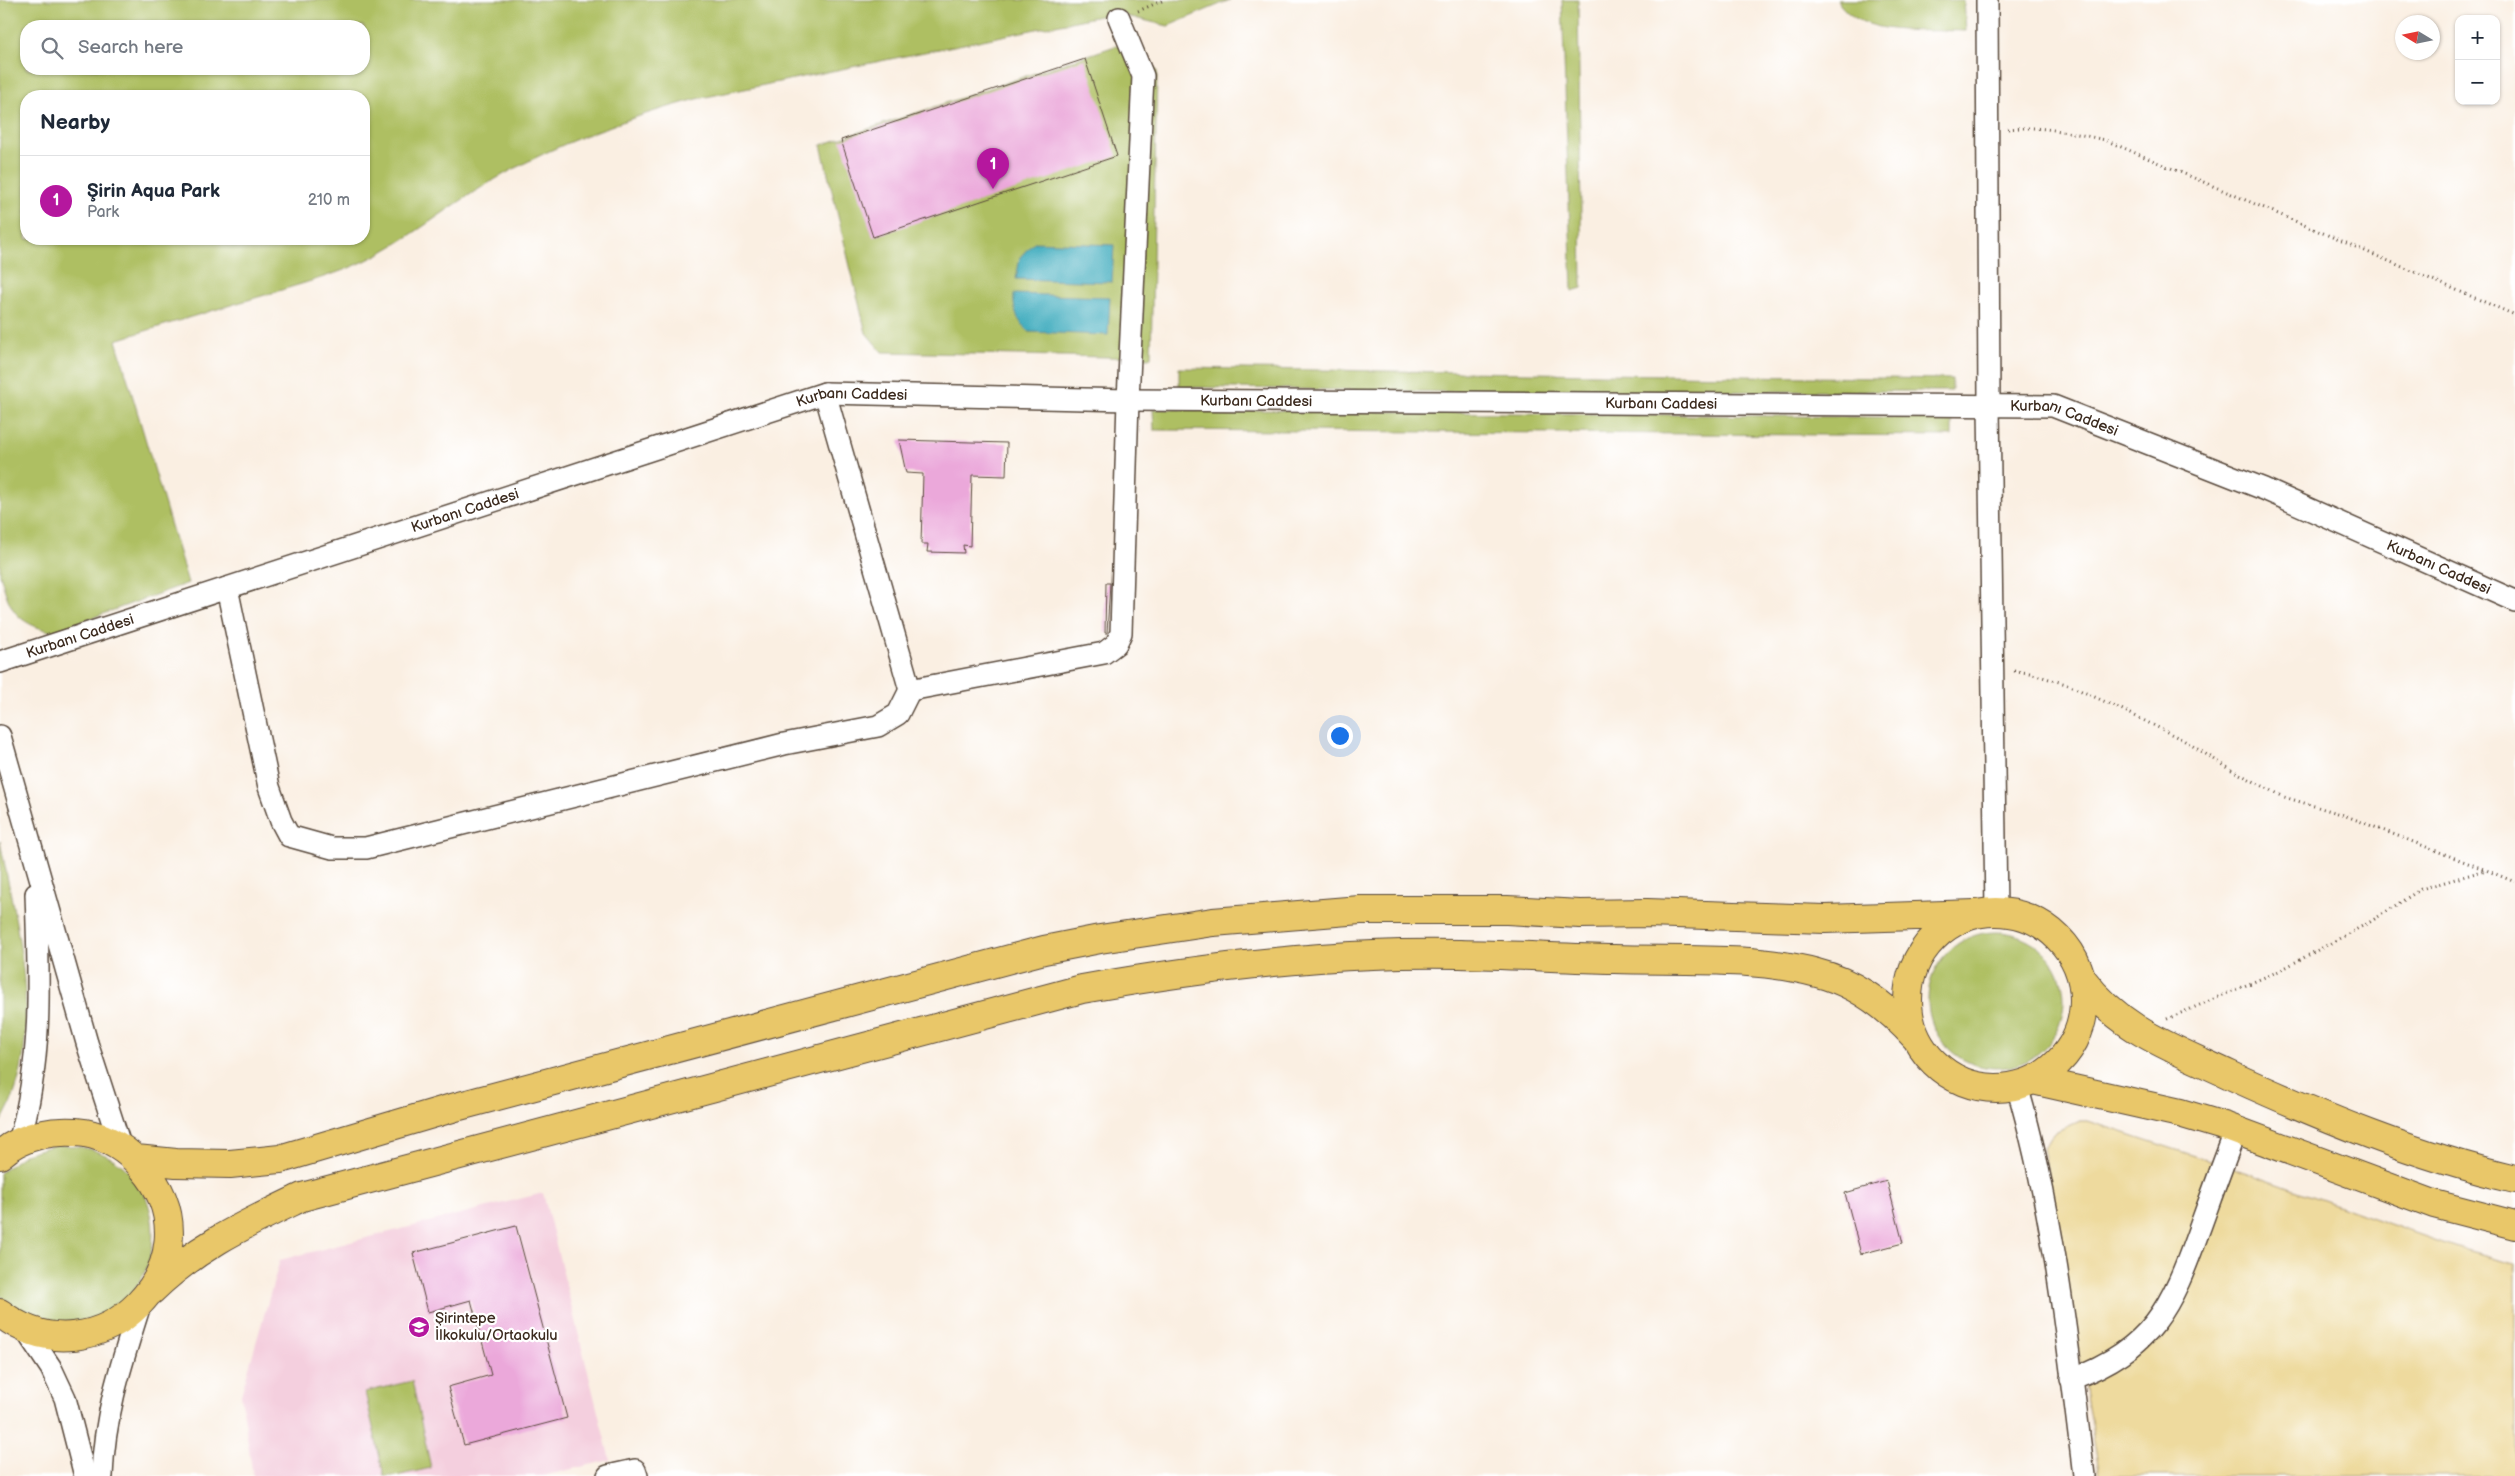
<!DOCTYPE html>
<html lang="en">
<head>
<meta charset="utf-8">
<style>
	:root { --surface:#fff; --page:#f6f6f7; --text:#1f2937; --muted:#747a83; --line:#e0e1e3; --accent:#b5179e }
	body { margin:0; font-family:"Balsamiq Sans",sans-serif; background:var(--page); color:var(--text) }
	.controls { position:absolute; right:15px; top:15px; display:grid; overflow:hidden; border-radius:10px; box-shadow:0 1px 4px #0004 }
	.controls button { width:45px; height:45px; display:grid; place-items:center; padding:0; border:0; border-bottom:1px solid var(--line); background:var(--surface); color:var(--text); font:25px sans-serif }
	.compass { position:absolute; left:2395px; top:15px; width:45px; height:45px; border-radius:50%; background:var(--surface); box-shadow:0 1px 4px #0004; rotate:280deg }
	.you { position:absolute; left:1339px; top:735px; width:18px; height:18px; margin:-12px; border:4px solid #fff; border-radius:50%; background:#1a73e8; box-shadow:0 0 0 8px #1a73e833 }
	.badge { display:grid; place-items:center; width:32px; height:32px; border-radius:50%; background:var(--accent); color:#fff; font-size:16px; font-weight:700 }
	.pin { position:absolute; translate:-50% -41px; filter:drop-shadow(0 1px 2px #0008) }
	.pin::after { content:''; position:absolute; top:26px; width:18px; height:15px; background:inherit; clip-path:polygon(0 0,100% 0,50% 100%) }
	.list { margin:0; padding:0; list-style:none }
	h2 { display:flex; justify-content:space-between; align-items:center; height:65px; margin:0; padding:0 20px; font-size:21px }
	h2 small { font-size:16px; font-weight:400; color:var(--muted) }
	.list li { display:grid; grid-template-columns:32px 1fr auto; gap:15px; align-items:center; box-sizing:border-box; height:90px; padding:0 20px; border-top:1px solid var(--line) }
	.list b { display:block; font-size:19px; white-space:nowrap }
	.list p { margin:0; font-size:16px; white-space:nowrap; color:var(--muted) }
	.list em { font-size:16px; font-style:normal; color:var(--muted) }
	.icon { flex:none; width:28px; height:28px; fill:none; stroke:currentColor; stroke-width:2; stroke-linecap:round; stroke-linejoin:round }
	.map { position:relative; flex:none; width:2515px; height:1476px; overflow:hidden }
	.search { position:absolute; background:var(--surface); box-shadow:0 1px 4px #0004; left:20px; top:20px; width:350px; height:55px; display:flex; align-items:center; gap:12px; box-sizing:border-box; padding:0 18px; border-radius:20px; color:var(--muted); font-size:19px }
	.panel { position:absolute; background:var(--surface); box-shadow:0 1px 4px #0004; left:20px; top:90px; width:350px; height:155px; border-radius:20px }
	.map>svg:first-child { display:block }
	.built { fill:#f4cfde }
	.green { fill:#aebf62; stroke:#747440; fill-rule:evenodd }
	.sand { fill:#eeda9e; stroke:#94825e }
	.water { fill:#3eabbd; stroke:#3c6a6e }
	.building { fill:#eba8da }
	.lines { fill:none; stroke-linecap:round; stroke-linejoin:round }
	.minor-casing { stroke:#58483b; stroke-width:24 }
	.highway-casing { stroke:#58483b; stroke-width:30 }
	.path { stroke:#58483b; stroke-width:3; stroke-dasharray:1 4; stroke-linecap:butt }
	.minor { stroke:#fff; stroke-width:21 }
	.highway { stroke:#e9c769; stroke-width:28 }
	.labels { text-anchor:middle; stroke-width:4.5; stroke-linejoin:round; paint-order:stroke }
	.street-label { font-size:15px; fill:#3b2a1e; stroke:#fff }
	.poi-label { font-size:15px; fill:#3b2a1e; stroke:#fff; text-anchor:start }
</style>
</head>
<body>
<div class="map">
<svg width="2515" height="1476" viewBox="0 0 2515 1476">
	<rect width="100%" height="100%" fill="#fff"/>
	<filter id="ink" filterUnits="userSpaceOnUse"><feTurbulence type="fractalNoise" baseFrequency=".02" numOctaves="2"/><feDisplacementMap in="SourceGraphic" scale="10" xChannelSelector="R" yChannelSelector="G"/><feConvolveMatrix kernelMatrix="1 2 1 2 8 2 1 2 1" color-interpolation-filters="sRGB"/></filter>
	<filter id="wash" filterUnits="userSpaceOnUse"><feTurbulence type="fractalNoise" baseFrequency=".0096" numOctaves="4" result="noise"/><feDisplacementMap in="SourceGraphic" scale="20" xChannelSelector="R" yChannelSelector="G"/><feGaussianBlur stdDeviation="1.12" result="paint"/><feColorMatrix in="noise" values="0 0 0 0 0 0 0 0 0 0 0 0 0 0 0 0 0 1.4 0 .05"/><feComposite in="paint" operator="in"/></filter>
	<g filter="url(#wash)">
		<rect width="100%" height="100%" fill="#faefe2"/>
		<path class="built" d="M 543,1193 L 610,1460 L 543,1476 L 253,1476 L 241,1395 L 280,1260 Z"/>
		<path class="green" d="M 0,0 L 1230,0 L 1168,26 L 1114,13 L 701,98 C 625,118 554,144 487,184 C 445,209 409,240 365,261 C 336,275 303,283 272,293 C 220,308 168,324 116,340 L 188,583 L 53,632 C 14,622 10,610 0,574 ZM 26,26 L 364,26 L 364,69 L 26,69 ZM 26,96 L 364,96 L 364,239 L 26,239 Z
			M 1562,0 L 1578,0 L 1582,288 L 1572,291 Z
			M 1837,0 L 1964,0 L 1966,31 C 1926,29 1860,39 1837,0 Z
			M 1136,39 L 1157,72 L 1151,358 L 882,352 L 866,333 L 821,145 Z
			M 1179,368 L 1952,379 L 1952,391 L 1456,392 L 1179,387 Z
			M 1153,409 L 1952,418 L 1952,436 L 1154,430 Z
			M 0,841 C 16,924 49,1046 0,1123 Z
			M1928 1000a68 68 0 1 1 136 0a68 68 0 1 1-136 0Z
			M 55,1145 C 192,1143 177,1329 61,1322 C 38,1321 15,1312 0,1295 L 0,1173 L 25,1154 Z
			M 412,1381 L 431,1468 L 396,1476 L 384,1476 L 365,1392 Z"/>
		<path class="sand" d="M 2080,1121 L 2088,1121 L 2247,1173 L 2454,1247 L 2515,1263 L 2515,1476 L 2100,1476 L 2043,1147 L 2056,1132 Z"/>
		<path class="water" d="M 1034,242 L 1114,245 L 1112,282 L 1016,279 L 1020,257 Z
			M 1014,294 L 1110,297 L 1108,335 L 1029,332 C 1017,321 1013,310 1014,294 Z"/>
		<g id="blocks">
			<path class="building" d="M 1085,59 L 1117,156 L 873,237 L 841,140 Z
				M 899,440 L 1007,443 L 1006,476 L 972,475 L 970,546 L 963,545 L 964,553 L 927,552 L 928,544 L 921,544 L 923,474 L 906,473 Z
				M 1106,583 L 1110,583 L 1107,633 L 1105,633 Z
				M 1887,1181 L 1903,1243 L 1861,1254 L 1845,1193 Z
				M 516,1226 L 567,1418 L 464,1445 L 448,1387 L 491,1375 L 471,1300 L 428,1312 L 413,1253 Z"/>
		</g>
	</g>
	<g filter="url(#ink)">
		<use href="#blocks" fill-opacity="0" stroke="#58483b" stroke-width="1"/>
		<g class="lines">
			<g class="minor-casing">
				<g id="minor">
					<path d="M 1987,0 L 1989,406 L 1996,912"/>
					<path d="M 825,393 L 910,690 L 1104,653 L 1116,644 L 1121,633 L 1128,400 L 1143,76 L 1119,18"/>
					<path d="M 227,588 L 269,787 L 281,821 L 289,836 L 332,848 L 366,848 L 784,744 L 878,726 L 898,714 L 910,690"/>
					<path id="s1" d="M 0,662 L 825,393 L 1128,400 L 2053,406 L 2264,489 L 2515,601"/>
					<path d="M 0,736 L 87,1043 L 121,1148"/>
					<path d="M 2017,1086 C 2054,1212 2068,1345 2084,1476"/>
					<path d="M 19,1142 C 43,1058 39,980 36,894"/>
					<path d="M 25,1329 L 51,1368 L 65,1398 L 85,1476"/>
					<path d="M 2071,1379 C 2153,1348 2171,1308 2199,1230 C 2211,1197 2223,1163 2236,1130"/>
					<path d="M 102,1476 C 104,1415 122,1362 140,1305"/>
					<path d="M 608,1476 L 635,1470 L 637,1476"/>
				</g>
			</g>
			<g class="highway-casing">
				<path id="highway" d="M1908 1000a88 88 0 1 1 176 0a88 88 0 1 1-176 0Z
					M 2082,979 C 2121,1031 2173,1048 2230,1075 C 2322,1117 2416,1156 2515,1179
					M 2033,1080 L 2180,1113 L 2227,1127 L 2434,1204 L 2515,1225
					M 0,1155 C 23,1134 56,1129 85,1133 C 108,1137 129,1151 143,1168 C 224,1260 98,1390 0,1313
					M 136,1159 L 176,1163 L 230,1164 L 280,1159 L 452,1108 L 1044,950 L 1100,939 L 1213,922 L 1360,910 L 1507,910 L 1580,914 L 1647,913 L 1825,919 L 1975,914
					M 151,1291 C 197,1246 246,1224 302,1197 L 1082,989 C 1178,972 1275,959 1373,955 C 1454,951 1534,957 1614,959 C 1678,961 1755,956 1817,973 C 1857,983 1889,1008 1916,1038"/>
			</g>
			<path class="path" d="M 1138,11 L 1164,0
				M 2008,129 C 2040,125 2073,133 2105,140 L 2515,315
				M 2014,671 L 2029,673 L 2066,684 L 2121,709 L 2183,740 L 2230,769 L 2284,797 L 2341,814 L 2486,870
				M 2167,1019 L 2279,971 L 2370,922 L 2421,889 L 2486,870 L 2515,882"/>
			<use href="#minor" class="minor"/>
			<use href="#highway" class="highway"/>
		</g>
	</g>
	<defs>
		<g id="school-disc" transform="scale(1.125)"><circle r="9.5" fill="#b5179e" stroke="#fff"/><path d="M0-5L7-2L0 1L-7-2ZM-4 1L0 2.5L4 1V4Q0 6-4 4Z" fill="#fff"/></g>
	</defs>
	<g fill-rule="evenodd">
		<use href="#school-disc" x="419" y="1327"/>
	</g>
	<g class="labels">
		<g class="street-label">
			<text dy="5" stroke="none"><textPath href="#s1" startOffset="894">Kurbanı Caddesi</textPath></text>
			<text dy="5" stroke="none"><textPath href="#s1" startOffset="1299">Kurbanı Caddesi</textPath></text>
			<text dy="5" stroke="none"><textPath href="#s1" startOffset="1704">Kurbanı Caddesi</textPath></text>
			<text dy="5" stroke="none"><textPath href="#s1" startOffset="2109">Kurbanı Caddesi</textPath></text>
			<text dy="5" stroke="none"><textPath href="#s1" startOffset="489">Kurbanı Caddesi</textPath></text>
			<text dy="5" stroke="none"><textPath href="#s1" startOffset="2514">Kurbanı Caddesi</textPath></text>
			<text dy="5" stroke="none"><textPath href="#s1" startOffset="84">Kurbanı Caddesi</textPath></text>
		</g>
		<g class="poi-label">
			<text x="435" y="1323">Şirintepe<tspan x="435" dy="17">İlkokulu/Ortaokulu</tspan></text>
		</g>
	</g>
</svg>
<div class="controls">
<button>+</button>
<button>−</button>
</div>
<svg class="compass" viewBox="-18 -18 36 36"><path d="M0-13l5 13h-10z" fill="#e53935"/><path d="M0 13l5-13h-10z" fill="#747a83"/></svg>
<div class="you"></div>
<div class="pin badge" style="left:993px;top:189px">1</div>
<div class="search"><svg class="icon" aria-label="search" viewBox="0 0 24 24"><circle cx="10" cy="10" r="6"/><path d="M15 15l6 6"/></svg>Search here</div>
<section class="panel">
<h2>Nearby<small></small></h2>
<ul class="list">
<li><span class="badge">1</span><div><b>Şirin Aqua Park</b><p>Park</p></div><em>210 m</em></li>
</ul>
</section>
</div>
</body>
</html>
